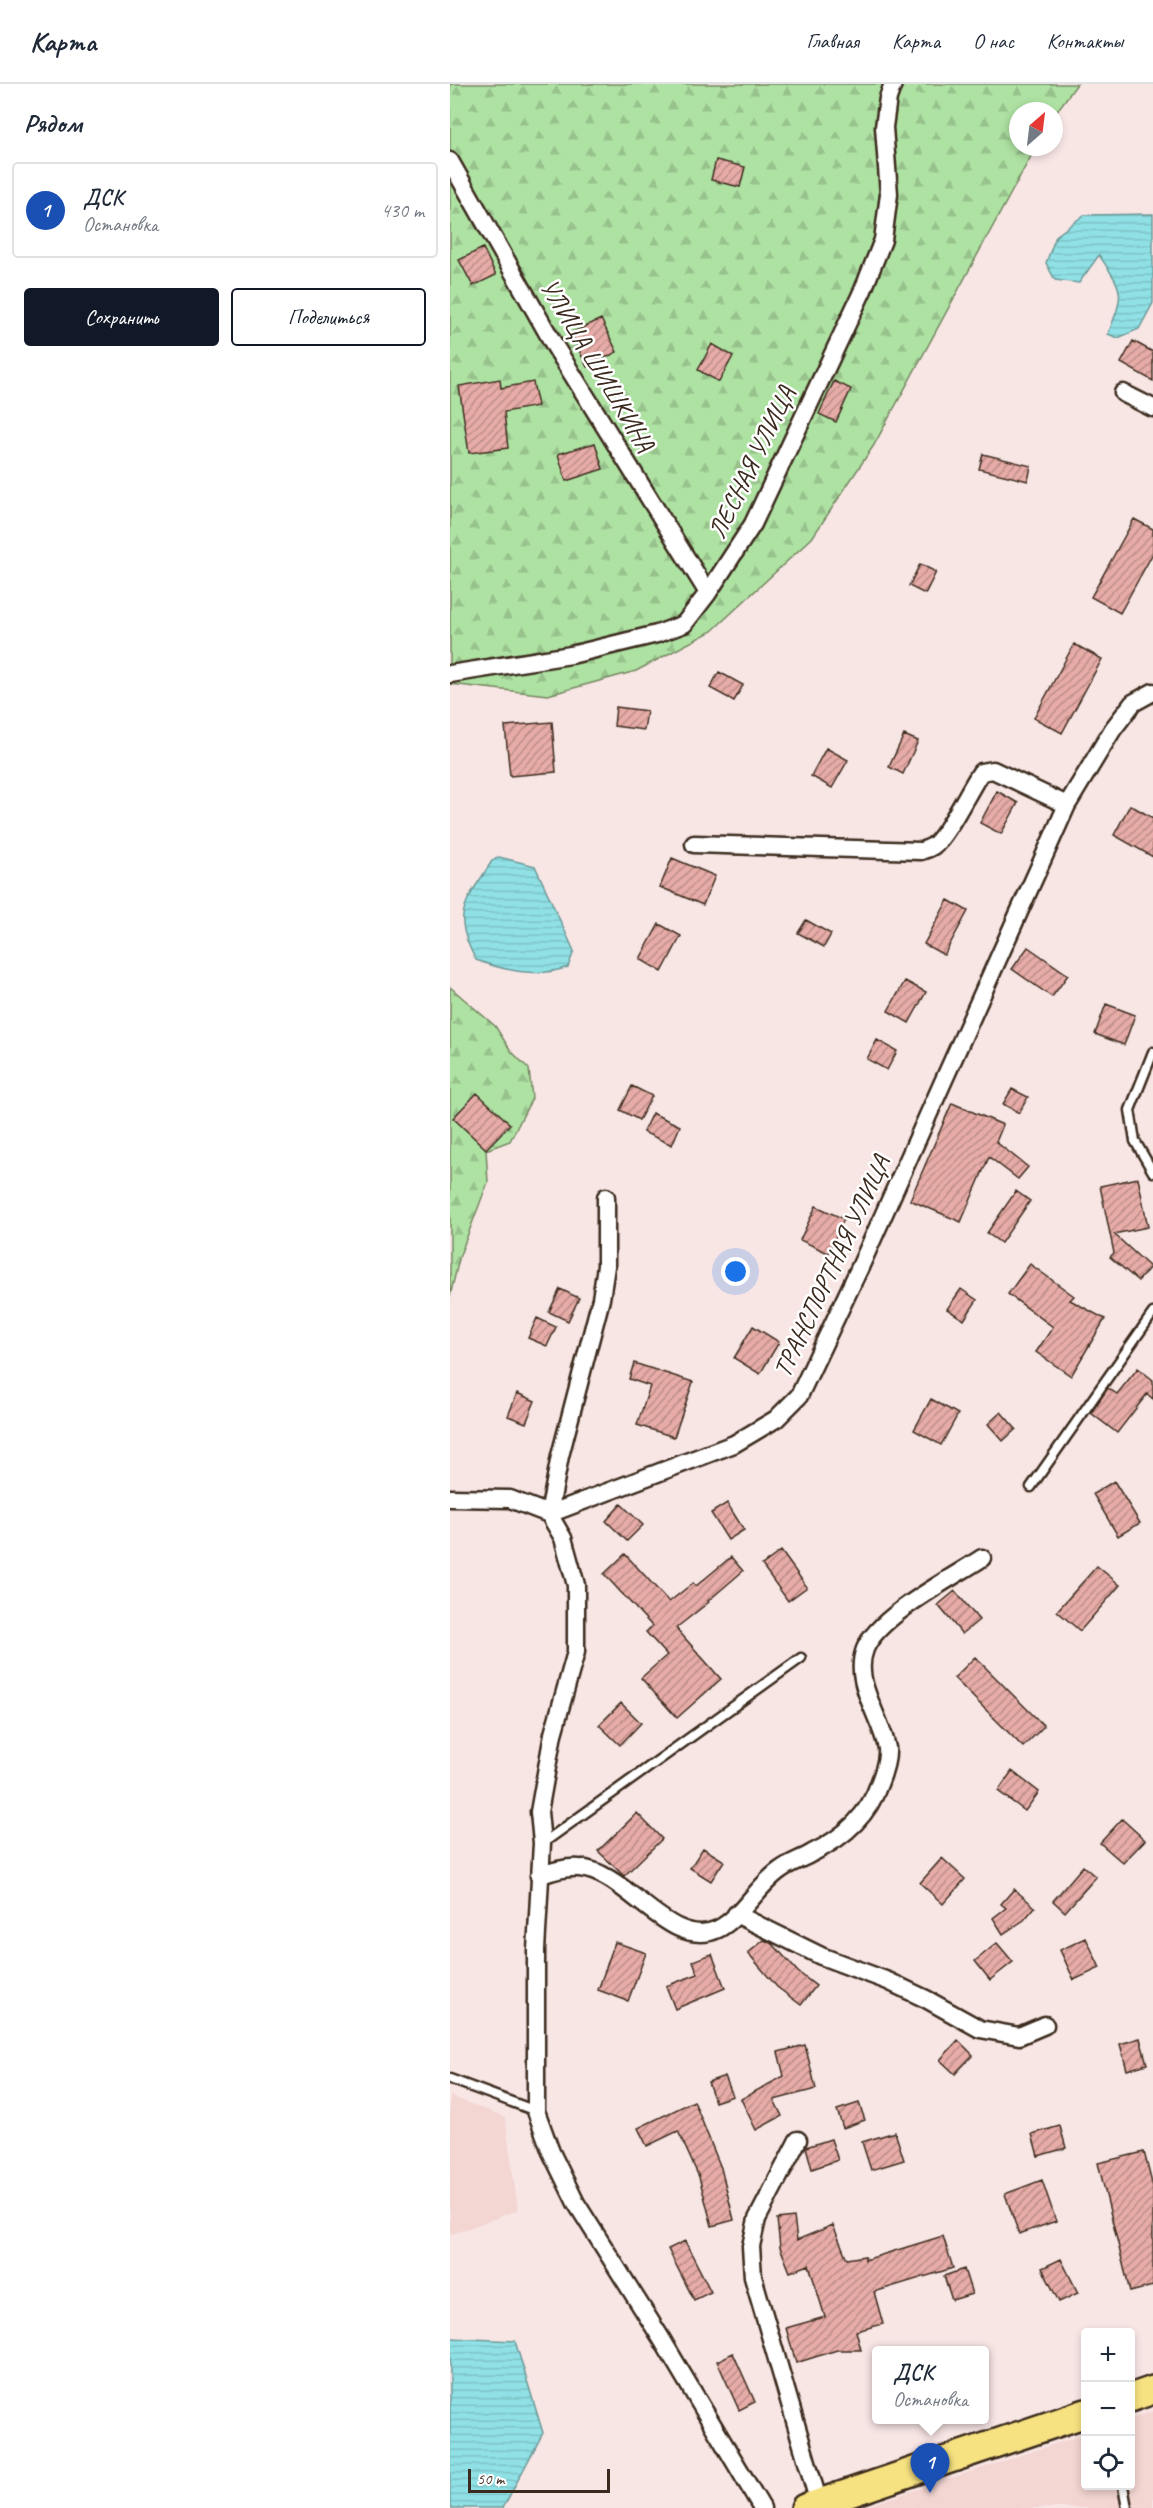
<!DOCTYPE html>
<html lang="ru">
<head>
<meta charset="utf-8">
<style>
	:root { --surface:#fff; --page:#f2f2f3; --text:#1f2937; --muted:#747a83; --line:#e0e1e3; --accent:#111827 }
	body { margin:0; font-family:Caveat,sans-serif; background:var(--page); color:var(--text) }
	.controls { position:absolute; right:18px; bottom:18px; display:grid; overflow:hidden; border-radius:6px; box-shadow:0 3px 9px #0003 }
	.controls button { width:54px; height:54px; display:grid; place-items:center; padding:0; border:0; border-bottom:2px solid var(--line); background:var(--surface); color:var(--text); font:30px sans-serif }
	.compass { position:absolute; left:559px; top:18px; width:54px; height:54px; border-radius:50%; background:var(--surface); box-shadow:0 3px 9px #0003; rotate:28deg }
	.scale { position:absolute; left:18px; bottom:15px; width:142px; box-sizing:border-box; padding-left:6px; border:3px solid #3b2a1e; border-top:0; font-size:16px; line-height:21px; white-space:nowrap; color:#3b2a1e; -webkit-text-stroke:4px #fff; paint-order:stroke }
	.you { position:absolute; left:286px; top:1188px; width:21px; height:21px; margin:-15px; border:4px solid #fff; border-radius:50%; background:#1a73e8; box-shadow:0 0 0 9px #1a73e833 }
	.badge { display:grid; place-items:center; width:39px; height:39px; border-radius:50%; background:var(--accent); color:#fff; font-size:20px; font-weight:700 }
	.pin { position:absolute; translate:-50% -50px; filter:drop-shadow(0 2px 3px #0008) }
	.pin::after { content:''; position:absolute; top:32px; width:21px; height:18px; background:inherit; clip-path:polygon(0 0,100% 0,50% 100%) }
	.popup { position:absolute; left:422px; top:2262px; width:117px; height:78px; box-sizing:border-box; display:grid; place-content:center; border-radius:6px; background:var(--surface); filter:drop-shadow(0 2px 4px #0005); font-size:20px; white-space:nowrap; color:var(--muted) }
	.popup b { font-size:22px; color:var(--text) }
	.popup::after { content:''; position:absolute; left:50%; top:100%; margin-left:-12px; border:12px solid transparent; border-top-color:var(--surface) }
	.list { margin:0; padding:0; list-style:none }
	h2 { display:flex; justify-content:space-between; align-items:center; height:78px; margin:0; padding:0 24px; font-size:26px }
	h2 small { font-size:20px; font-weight:400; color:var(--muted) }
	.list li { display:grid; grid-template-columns:39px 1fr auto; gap:18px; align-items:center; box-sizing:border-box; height:96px; margin:0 12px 12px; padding:0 12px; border:2px solid var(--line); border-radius:6px }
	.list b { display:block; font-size:22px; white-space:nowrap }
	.list p { margin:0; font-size:20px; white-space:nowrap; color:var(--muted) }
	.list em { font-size:20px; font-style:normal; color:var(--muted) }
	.actions { display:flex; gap:12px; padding:18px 24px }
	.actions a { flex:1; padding:14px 0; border:2px solid var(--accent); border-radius:6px; text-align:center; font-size:21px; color:var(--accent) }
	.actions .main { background:var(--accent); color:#fff }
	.icon { flex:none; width:33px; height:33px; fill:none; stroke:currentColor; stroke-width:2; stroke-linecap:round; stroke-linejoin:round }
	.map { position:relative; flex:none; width:703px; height:2424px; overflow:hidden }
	header { display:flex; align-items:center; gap:36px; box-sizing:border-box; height:84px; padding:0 30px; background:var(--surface); border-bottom:2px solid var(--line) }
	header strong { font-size:28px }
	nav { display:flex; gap:33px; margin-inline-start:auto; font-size:21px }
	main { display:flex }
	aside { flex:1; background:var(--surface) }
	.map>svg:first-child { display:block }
	.built { fill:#f3d5d2 }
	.forest { fill:url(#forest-firs); stroke:#748660; stroke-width:1.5 }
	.water { fill:url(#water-rules); stroke:#6d9896; stroke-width:1.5 }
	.building { fill:url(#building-hatch); stroke:#3b2a1e; stroke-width:1.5 }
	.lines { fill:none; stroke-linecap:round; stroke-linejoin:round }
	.service-casing { stroke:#3b2a1e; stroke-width:13 }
	.minor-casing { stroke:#3b2a1e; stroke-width:21 }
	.primary-casing { stroke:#3b2a1e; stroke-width:32 }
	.service { stroke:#fff; stroke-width:8 }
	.minor { stroke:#fff; stroke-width:16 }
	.primary { stroke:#f7e281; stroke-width:27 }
	.labels { text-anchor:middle; stroke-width:5; stroke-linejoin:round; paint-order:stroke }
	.street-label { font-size:26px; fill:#3b2a1e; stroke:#fff }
</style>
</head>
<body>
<header>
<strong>Карта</strong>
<nav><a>Главная</a><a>Карта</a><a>О нас</a><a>Контакты</a></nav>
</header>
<main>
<aside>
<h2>Рядом<small></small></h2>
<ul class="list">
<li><span class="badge" style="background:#1a4fb4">1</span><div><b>ДСК</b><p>Остановка</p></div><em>430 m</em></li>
</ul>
<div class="actions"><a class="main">Сохранить</a><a>Поделиться</a></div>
</aside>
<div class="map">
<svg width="703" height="2424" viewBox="0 0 703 2424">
	<defs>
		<pattern id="forest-firs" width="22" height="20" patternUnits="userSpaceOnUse" patternTransform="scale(1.5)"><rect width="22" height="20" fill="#aee2a3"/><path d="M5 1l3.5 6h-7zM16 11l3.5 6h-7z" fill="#97c28c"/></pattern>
		<pattern id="water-rules" width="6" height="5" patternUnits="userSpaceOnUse" patternTransform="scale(1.5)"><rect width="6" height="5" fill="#8fe1e6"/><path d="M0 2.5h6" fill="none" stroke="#7cc1c5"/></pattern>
		<pattern id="building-hatch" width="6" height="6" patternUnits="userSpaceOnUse" patternTransform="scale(1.5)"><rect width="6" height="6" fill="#e7aca7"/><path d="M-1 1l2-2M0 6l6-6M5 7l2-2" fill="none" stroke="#bc8c87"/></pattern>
	</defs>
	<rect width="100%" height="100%" fill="#f8e6e5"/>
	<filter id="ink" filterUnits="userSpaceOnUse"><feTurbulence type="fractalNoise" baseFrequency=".0167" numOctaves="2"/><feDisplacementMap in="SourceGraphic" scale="12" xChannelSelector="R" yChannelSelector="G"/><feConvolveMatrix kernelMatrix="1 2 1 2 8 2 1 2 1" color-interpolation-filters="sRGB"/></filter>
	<g filter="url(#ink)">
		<path class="built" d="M 0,2012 L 55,2033 L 68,2126 L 0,2151 Z
			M 703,2327 L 703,2424 L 411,2424 L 635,2350 L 636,2402 L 680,2402 L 681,2335 Z"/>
		<path class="forest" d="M 0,0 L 627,0 L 604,31 L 604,27 L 568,27 L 568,63 L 586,63 L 424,361 L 362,454 L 262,547 L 186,587 L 98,611 L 0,600 Z
			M 0,903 L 45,942 L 61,967 L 79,985 L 82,1014 L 60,1057 L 36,1066 L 38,1098 L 10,1171 L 0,1212 Z"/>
		<path class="water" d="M 703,130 L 703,219 L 689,245 L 668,254 L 658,250 C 675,208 674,208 649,171 L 629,199 L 605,196 L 596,179 L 606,152 L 634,131 Z
			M 49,773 L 85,782 L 124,867 L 118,883 C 88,894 56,887 26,876 C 0,828 16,819 42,777 Z
			M 0,2254 L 65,2257 L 93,2349 L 53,2424 L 0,2424 Z"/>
		<path class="building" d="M 266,76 L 295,83 L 290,103 L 261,96 Z
			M 33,164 L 46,191 L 23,202 L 9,176 Z
			M 151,235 L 167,268 L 137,283 L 121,249 Z
			M 683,257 L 703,268 L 703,297 L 671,279 Z
			M 262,260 L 283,272 L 269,298 L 248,286 Z
			M 50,295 L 51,304 L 83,298 L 88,322 L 54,328 L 58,364 L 19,369 L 9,302 Z
			M 384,297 L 401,305 L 386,338 L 369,330 Z
			M 145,359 L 153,385 L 116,397 L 108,370 Z
			M 533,370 L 581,382 L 578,397 L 529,385 Z
			M 684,435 L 703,445 L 703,469 L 670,529 L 641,513 Z
			M 470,480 L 486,488 L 475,510 L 459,502 Z
			M 624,560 L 652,575 L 612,649 L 584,634 Z
			M 269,588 L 293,601 L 284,617 L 260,604 Z
			M 166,623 L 197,627 L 194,646 L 164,642 Z
			M 102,638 L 106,688 L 60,692 L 55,642 Z
			M 454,651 L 468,657 L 453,690 L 439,683 Z
			M 376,664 L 398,676 L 382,704 L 361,692 Z
			M 547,707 L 568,719 L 551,750 L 530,739 Z
			M 680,721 L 703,734 L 703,773 L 664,751 Z
			M 222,774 L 265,792 L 253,821 L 210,803 Z
			M 498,816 L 518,827 L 494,871 L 474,860 Z
			M 356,836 L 381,850 L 374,863 L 348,849 Z
			M 209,840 L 231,852 L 212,888 L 190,875 Z
			M 578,863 L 618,891 L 602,913 L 562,885 Z
			M 455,897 L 476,908 L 459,939 L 438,927 Z
			M 656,920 L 685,931 L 674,961 L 645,950 Z
			M 427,956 L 447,967 L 437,986 L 417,975 Z
			M 182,1002 L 202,1012 L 189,1036 L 170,1026 Z
			M 562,1005 L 578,1013 L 569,1029 L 553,1020 Z
			M 27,1009 L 60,1040 L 36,1065 L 3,1034 Z
			M 502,1019 L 553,1041 L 546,1058 L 578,1083 L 568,1095 L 539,1073 L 511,1138 L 460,1116 Z
			M 202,1029 L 230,1042 L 222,1061 L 193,1048 Z
			M 688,1094 L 698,1143 L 664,1150 L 700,1183 L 688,1197 L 660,1173 L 664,1169 L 650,1102 Z
			M 566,1107 L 580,1117 L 551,1159 L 537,1149 Z
			M 366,1122 L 394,1135 L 378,1169 L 350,1156 Z
			M 580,1180 L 624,1212 L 620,1216 L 655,1235 L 621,1292 L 586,1268 L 603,1243 L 558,1210 Z
			M 110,1205 L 129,1214 L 118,1237 L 99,1228 Z
			M 511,1205 L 527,1216 L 514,1236 L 497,1225 Z
			M 87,1234 L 106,1243 L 97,1262 L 78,1254 Z
			M 303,1242 L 329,1258 L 310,1290 L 284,1274 Z
			M 184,1279 L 243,1298 L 224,1353 L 187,1341 L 200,1302 L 179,1295 Z
			M 688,1284 L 703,1296 L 703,1315 L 697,1310 L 667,1349 L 641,1329 L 658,1304 L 667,1310 Z
			M 67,1309 L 85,1317 L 76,1339 L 58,1332 Z
			M 481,1315 L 508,1330 L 491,1361 L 464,1346 Z
			M 551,1328 L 566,1345 L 553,1357 L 538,1340 Z
			M 664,1397 L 690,1439 L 668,1452 L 643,1410 Z
			M 277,1419 L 294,1446 L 278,1456 L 261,1429 Z
			M 171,1420 L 193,1441 L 177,1457 L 156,1437 Z
			M 331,1467 L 357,1503 L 338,1517 L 312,1481 Z
			M 175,1470 L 219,1518 L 243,1499 L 246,1502 L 281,1473 L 293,1487 L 258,1517 L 259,1518 L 226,1544 L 271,1595 L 227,1634 L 191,1594 L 217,1571 L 196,1548 L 202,1542 L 154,1490 Z
			M 647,1482 L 670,1501 L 630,1547 L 607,1527 Z
			M 505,1507 L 529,1536 L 512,1550 L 488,1521 Z
			M 525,1573 L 594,1642 L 573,1663 L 504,1594 Z
			M 171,1619 L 191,1639 L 170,1661 L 149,1641 Z
			M 562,1687 L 589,1708 L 575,1727 L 548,1707 Z
			M 187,1729 L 212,1755 L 174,1792 L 148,1767 Z
			M 672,1735 L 695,1756 L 673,1779 L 650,1759 Z
			M 253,1764 L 274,1777 L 261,1797 L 240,1784 Z
			M 492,1774 L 515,1795 L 493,1820 L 470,1799 Z
			M 633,1782 L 646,1793 L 615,1828 L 603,1817 Z
			M 564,1805 L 585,1823 L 574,1836 L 553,1850 L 543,1834 L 556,1824 L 551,1820 Z
			M 636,1854 L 650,1884 L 624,1896 L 610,1866 Z
			M 314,1856 L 323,1860 L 348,1888 L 366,1902 L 351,1921 L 327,1903 L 298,1869 Z
			M 165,1858 L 196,1869 L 178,1917 L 148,1906 Z
			M 547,1859 L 563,1878 L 540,1896 L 525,1877 Z
			M 262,1870 L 275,1904 L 225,1925 L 216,1902 L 248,1890 L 243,1877 Z
			M 690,1954 L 697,1980 L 677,1986 L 670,1960 Z
			M 508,1956 L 523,1971 L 505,1990 L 490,1976 Z
			M 355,1961 L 366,2005 L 324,2016 L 332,2032 L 306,2046 L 291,2015 L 334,1992 L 328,1968 Z
			M 275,1992 L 283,2012 L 265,2018 L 258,1998 Z
			M 244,2017 L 271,2084 L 284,2136 L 262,2142 L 249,2093 L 228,2047 L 197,2062 L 188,2044 Z
			M 409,2019 L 415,2036 L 393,2044 L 387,2026 Z
			M 610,2042 L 616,2064 L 588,2072 L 582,2050 Z
			M 445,2048 L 454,2076 L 421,2086 L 412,2058 Z
			M 381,2055 L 388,2076 L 362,2085 L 356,2063 Z
			M 694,2068 L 703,2103 L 703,2202 L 680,2208 L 648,2079 Z
			M 592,2096 L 606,2137 L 569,2150 L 555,2110 Z
			M 344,2133 L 347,2156 L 383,2141 L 397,2175 L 415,2172 L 415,2176 L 493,2152 L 503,2184 L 424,2208 L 433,2240 L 406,2247 L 411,2266 L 387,2266 L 346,2279 L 336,2244 L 375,2233 L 359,2181 L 340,2188 L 330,2163 L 327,2135 Z
			M 235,2157 L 261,2208 L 244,2216 L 218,2165 Z
			M 611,2175 L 628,2209 L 609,2218 L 592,2184 Z
			M 514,2185 L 522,2210 L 502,2216 L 494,2192 Z
			M 283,2269 L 305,2318 L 289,2326 L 267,2277 Z"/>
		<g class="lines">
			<g class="service-casing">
				<path id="service" d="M 703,968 L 680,1026 L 685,1057 L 703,1088
					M 581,1403 L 703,1229
					M 93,1759 L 351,1574
					M 0,1995 L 86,2027
					M 673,2402 L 677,2424"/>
			</g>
			<g class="minor-casing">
				<path id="minor" d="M 0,77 L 106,264 L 258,509
					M 673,309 L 703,324
					M 0,590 L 121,571 L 207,550 L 234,540 L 258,509 L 303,440 L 413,206 L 433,156 L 439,110 L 434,43 L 438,14 L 443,0
					M 244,760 L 471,767 C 476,765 481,764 484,761 C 496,753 520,704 531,688 L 543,686 L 617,721
					M 0,1414 L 60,1415 L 99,1430 L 113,1454 L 126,1501 L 126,1568 L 103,1650 L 89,1728 L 92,1759 L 86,1866 L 86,2027 L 101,2068 L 126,2119 L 211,2254 L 312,2424
					M 99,1430 L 284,1360 L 326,1335 L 349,1312 L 411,1181 L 617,721 L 663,645 L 683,619 L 703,608
					M 99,1430 L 110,1372 L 151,1215 L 156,1182 L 156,1113
					M 89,1792 C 102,1787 115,1783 129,1784 C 177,1787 220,1868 268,1845 C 291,1834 308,1801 330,1786 C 339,1779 352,1775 362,1769 C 393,1754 418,1733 429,1700 C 433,1690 438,1675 437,1664 C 431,1632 402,1598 415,1565 C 428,1532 502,1494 532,1474
					M 286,1830 L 371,1872 L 438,1897 L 476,1915 L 530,1945 L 569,1952 L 595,1941
					M 348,2056 L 307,2135 L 301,2162 L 303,2193 L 369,2419"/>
			</g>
			<g class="primary-casing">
				<path id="primary" d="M 680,2314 L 703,2306
					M 355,2424 L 636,2329"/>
			</g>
			<use href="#service" class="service"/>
			<use href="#minor" class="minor"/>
			<use href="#primary" class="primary"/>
		</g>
	</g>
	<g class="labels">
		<g class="street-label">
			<text transform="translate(148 281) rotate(59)" y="9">УЛИЦА ШИШКИНА</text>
			<text transform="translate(301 378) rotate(-64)" y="9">ЛЕСНАЯ УЛИЦА</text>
			<text transform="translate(381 1182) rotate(-65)" y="9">ТРАНСПОРТНАЯ УЛИЦА</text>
		</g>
	</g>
</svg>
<div class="controls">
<button>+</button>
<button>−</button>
<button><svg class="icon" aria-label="locate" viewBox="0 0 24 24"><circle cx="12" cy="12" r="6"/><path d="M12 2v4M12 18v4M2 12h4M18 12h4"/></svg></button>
</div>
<svg class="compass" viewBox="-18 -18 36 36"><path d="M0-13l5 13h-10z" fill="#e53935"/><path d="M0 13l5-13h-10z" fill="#747a83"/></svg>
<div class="scale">50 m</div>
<div class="you"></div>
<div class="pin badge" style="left:480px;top:2409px;background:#1a4fb4">1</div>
<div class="popup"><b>ДСК</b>Остановка</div>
</div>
</main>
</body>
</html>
